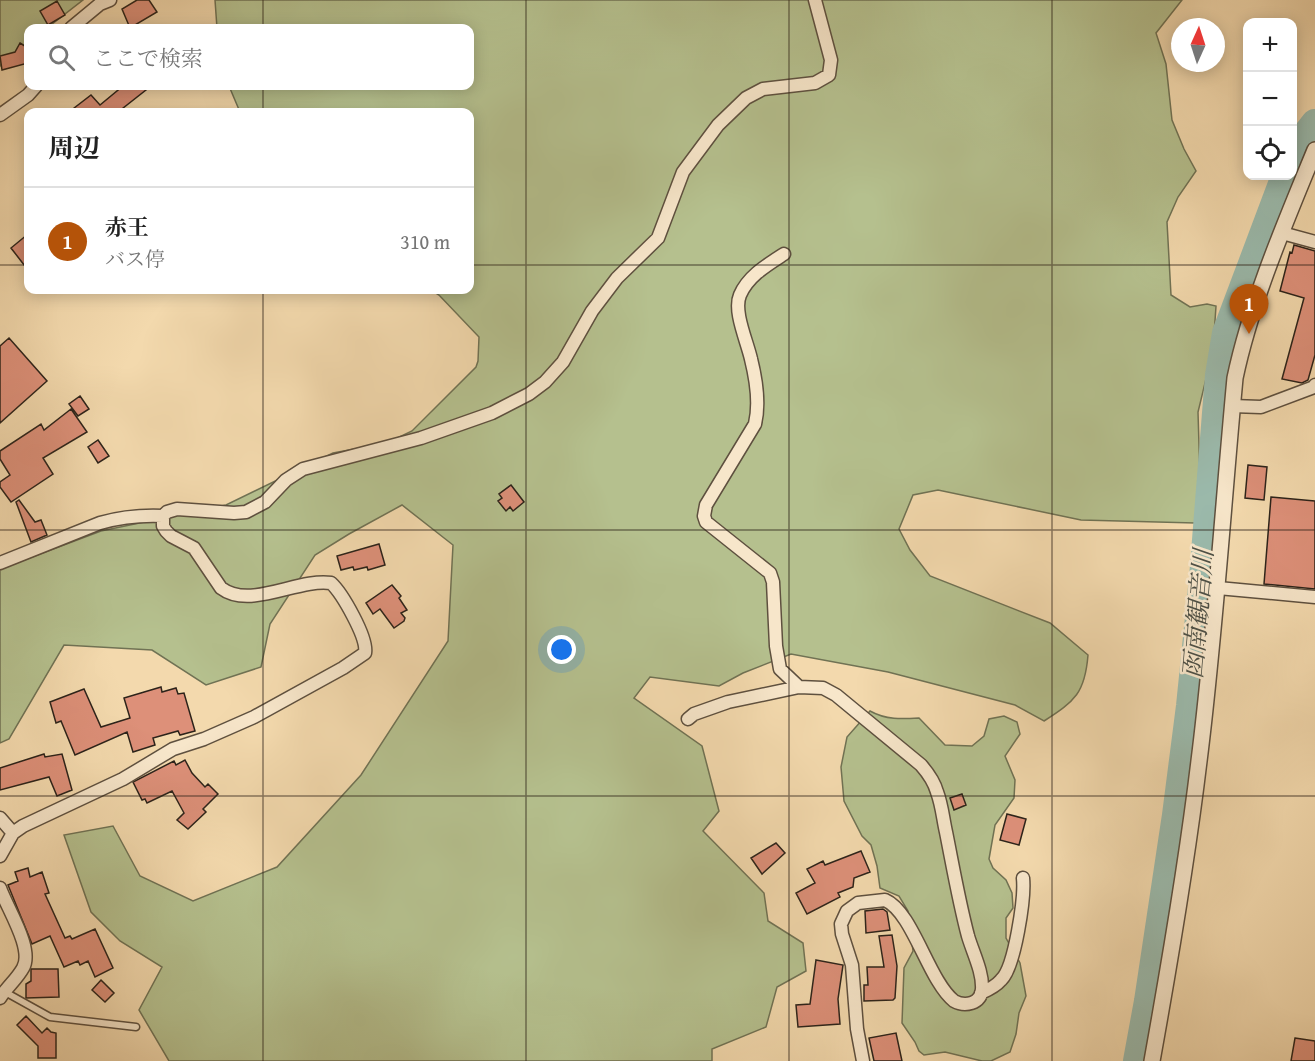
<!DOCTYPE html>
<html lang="ja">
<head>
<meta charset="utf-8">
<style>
	:root { --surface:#fff; --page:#f2f2f2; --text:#222; --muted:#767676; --line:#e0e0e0; --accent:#b45309 }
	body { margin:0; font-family:"Gentium Book Plus","Noto Serif JP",serif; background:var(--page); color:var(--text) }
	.controls { position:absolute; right:18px; top:18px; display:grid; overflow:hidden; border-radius:12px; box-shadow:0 3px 15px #0003 }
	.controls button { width:54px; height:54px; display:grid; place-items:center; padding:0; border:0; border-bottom:2px solid var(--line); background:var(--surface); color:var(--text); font:30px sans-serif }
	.compass { position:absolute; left:1171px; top:18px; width:54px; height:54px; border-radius:50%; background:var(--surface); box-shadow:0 3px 15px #0003; rotate:3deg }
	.you { position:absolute; left:562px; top:650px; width:21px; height:21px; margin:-15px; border:4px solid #fff; border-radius:50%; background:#1a73e8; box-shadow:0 0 0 9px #1a73e833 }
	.badge { display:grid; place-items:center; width:39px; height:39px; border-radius:50%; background:var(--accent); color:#fff; font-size:20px; font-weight:700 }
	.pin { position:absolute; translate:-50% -50px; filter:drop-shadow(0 2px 3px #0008) }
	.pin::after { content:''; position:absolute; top:32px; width:21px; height:18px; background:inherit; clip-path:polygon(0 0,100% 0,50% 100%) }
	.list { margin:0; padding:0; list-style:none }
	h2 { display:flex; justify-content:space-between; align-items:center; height:78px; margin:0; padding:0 24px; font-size:26px }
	h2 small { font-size:20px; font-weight:400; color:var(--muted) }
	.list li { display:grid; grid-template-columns:39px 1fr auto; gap:18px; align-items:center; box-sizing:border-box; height:108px; padding:0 24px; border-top:2px solid var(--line) }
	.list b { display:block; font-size:22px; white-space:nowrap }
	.list p { margin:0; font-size:20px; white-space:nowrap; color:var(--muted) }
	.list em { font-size:20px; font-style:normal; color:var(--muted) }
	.icon { flex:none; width:33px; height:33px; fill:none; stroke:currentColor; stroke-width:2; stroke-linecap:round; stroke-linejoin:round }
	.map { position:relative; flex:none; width:1315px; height:1061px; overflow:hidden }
	.search { position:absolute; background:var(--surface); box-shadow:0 3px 15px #0003; left:24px; top:24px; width:450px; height:66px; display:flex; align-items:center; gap:15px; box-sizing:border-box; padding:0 21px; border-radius:12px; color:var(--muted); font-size:22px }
	.panel { position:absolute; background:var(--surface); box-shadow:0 3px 15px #0003; left:24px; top:108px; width:450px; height:186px; border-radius:12px }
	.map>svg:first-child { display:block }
	.green { fill:#b5c08e; stroke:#707254; stroke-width:1.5 }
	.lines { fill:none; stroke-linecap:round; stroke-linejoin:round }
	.river { stroke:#9bbaac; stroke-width:28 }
	.building { fill:#dd9079; stroke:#2c231a; stroke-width:1.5 }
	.service-casing { stroke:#5e503f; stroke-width:9 }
	.minor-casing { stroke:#5e503f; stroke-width:15 }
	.tertiary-casing { stroke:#5e503f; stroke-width:18 }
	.service { stroke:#f7e6ca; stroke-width:6 }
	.minor { stroke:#f7e6ca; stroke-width:12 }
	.tertiary { stroke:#f7e6ca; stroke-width:15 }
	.grid { fill:none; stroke:#2c231a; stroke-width:1.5; stroke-opacity:0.55 }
	.labels { text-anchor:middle; stroke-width:5; stroke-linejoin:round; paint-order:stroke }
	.water-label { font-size:26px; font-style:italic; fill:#4d5046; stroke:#f7e6ca }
</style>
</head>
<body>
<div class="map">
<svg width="1315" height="1061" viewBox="0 0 1315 1061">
	<rect width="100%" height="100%" fill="#f3d9ad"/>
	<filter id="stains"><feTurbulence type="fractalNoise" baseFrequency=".00333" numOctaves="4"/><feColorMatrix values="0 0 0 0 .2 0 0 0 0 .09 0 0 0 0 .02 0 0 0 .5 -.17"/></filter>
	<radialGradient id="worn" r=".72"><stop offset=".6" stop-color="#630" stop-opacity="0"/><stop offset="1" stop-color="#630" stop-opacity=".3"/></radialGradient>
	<path class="green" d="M 0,0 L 83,0 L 47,28 L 28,28 L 28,44 L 0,66 Z
		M 215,0 L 1182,0 L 1156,33 L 1166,64 L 1172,120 L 1184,149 L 1196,171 L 1178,197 L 1167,222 L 1171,295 L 1190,307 L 1207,304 L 1216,306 L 1213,350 L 1198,412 L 1200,479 L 1195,523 L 1081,520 L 938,490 L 913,495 L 899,529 L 910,550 L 930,576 L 1050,623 L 1088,655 C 1085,693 1075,701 1044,721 L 1015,705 L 888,672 L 791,654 L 743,673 L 719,686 L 650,677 L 634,698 L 702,746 L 719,811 L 703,831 L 764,893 L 768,921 L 803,943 L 806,971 L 777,987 L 766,1027 L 712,1049 L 712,1061 L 169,1061 L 139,1010 L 162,967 L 120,941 L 91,912 L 64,835 L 113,826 L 140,876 L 193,901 L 277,867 L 361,775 L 448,641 L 453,545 L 402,505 L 349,534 L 315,555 L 270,624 L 261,667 L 206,685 L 152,650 L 64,645 L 9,739 L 0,743 L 0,569 L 101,531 L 226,505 L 333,453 L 387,443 L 412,431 L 476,367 L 478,361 L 479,337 L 439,295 L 431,290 L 470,290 L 470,112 L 240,112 L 229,86 L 470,86 L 470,28 L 217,28 Z
		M 870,711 C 886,720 902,719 919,718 L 945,745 L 972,746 L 984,736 L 989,719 L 1004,716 L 1017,722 L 1020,734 L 1005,756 L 1015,780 L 1014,798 L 995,825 L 989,859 L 993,868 L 1006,880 L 1012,893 L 1013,908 L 1006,918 L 1006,938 L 1020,963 L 1026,996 L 1019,1013 L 1016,1034 L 1010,1052 L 991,1061 L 982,1061 L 945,1052 L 924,1055 L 919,1051 L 915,1042 L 902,1023 L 904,968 L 913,951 L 908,911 L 899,896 L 880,888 L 877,866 L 871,845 L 862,836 L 844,801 L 841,767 L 847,737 Z"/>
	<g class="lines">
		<path class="river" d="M 1292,157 L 1297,146 L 1315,123
			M 1137,1061 L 1148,1001 L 1176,815 L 1190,706 L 1203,578 L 1219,375 L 1226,333 L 1285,176"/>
	</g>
	<path class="building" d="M 137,0 L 149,0 L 157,12 L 130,28 L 122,9 Z
		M 57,1 L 65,15 L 48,25 L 40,11 Z
		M 20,43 L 28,48 L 28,63 L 2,70 L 0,56 L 15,52 Z
		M 123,86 L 151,86 L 118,112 L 69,112 L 91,95 L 100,105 Z
		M 28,234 L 28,270 L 11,248 Z
		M 1294,245 L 1315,251 L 1315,355 L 1308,380 L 1302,383 L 1282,379 L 1304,298 L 1280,291 L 1290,252 L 1292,253 Z
		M 9,338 L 47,381 L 0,423 L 0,346 Z
		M 80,396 L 89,409 L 78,416 L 69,404 Z
		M 71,409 L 87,432 L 43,458 L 53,474 L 11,502 L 0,487 L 0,482 L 10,475 L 0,459 L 0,451 L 41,424 L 44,430 Z
		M 98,440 L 109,456 L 98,463 L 88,447 Z
		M 1248,465 L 1267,467 L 1264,500 L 1245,498 Z
		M 511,485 L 524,502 L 513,511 L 510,507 L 506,511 L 498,501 L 502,498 L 499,494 Z
		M 1271,497 L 1315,501 L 1315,589 L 1264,584 Z
		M 19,500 L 35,522 L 41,520 L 47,535 L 31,542 L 16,502 Z
		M 379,544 L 385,565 L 368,570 L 367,567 L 354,570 L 353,567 L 341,570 L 337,556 Z
		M 392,585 L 401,596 L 399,598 L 407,610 L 401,613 L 405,618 L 404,621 L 394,628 L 380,609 L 373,614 L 366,603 Z
		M 161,687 L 162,692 L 176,688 L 178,694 L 184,693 L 195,731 L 180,735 L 178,731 L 153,738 L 155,745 L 133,752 L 127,732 L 75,755 L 61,721 L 56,723 L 50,702 L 84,689 L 101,727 L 130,718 L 124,698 Z
		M 44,754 L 45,757 L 62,754 L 72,790 L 57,796 L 49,777 L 0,790 L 0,768 Z
		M 185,760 L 192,773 L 205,787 L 208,784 L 218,794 L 203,809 L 206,812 L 188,829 L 177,820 L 184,813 L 172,791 L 147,803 L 145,799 L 142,800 L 133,782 L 174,761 L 176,765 Z
		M 962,794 L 966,805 L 954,810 L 950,798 Z
		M 1007,814 L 1026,819 L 1019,845 L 1000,840 Z
		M 776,843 L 785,853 L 762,874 L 751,858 Z
		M 861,851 L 870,872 L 854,878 L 853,887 L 838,893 L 840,897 L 807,914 L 796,893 L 815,883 L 807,869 L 823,861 L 825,865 Z
		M 28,868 L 30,877 L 42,872 L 49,893 L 45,894 L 65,938 L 70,936 L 72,939 L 95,929 L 113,968 L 95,977 L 88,961 L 80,965 L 78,961 L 64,967 L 50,936 L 32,944 L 8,885 L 18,881 L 15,872 Z
		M 883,909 L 887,912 L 890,930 L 866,933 L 865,911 Z
		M 892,935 L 897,966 L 895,998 L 893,1000 L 864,1001 L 864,985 L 868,985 L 867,967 L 884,967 L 879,936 Z
		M 816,960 L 843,965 L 838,999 L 840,1024 L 798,1027 L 796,1005 L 810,1004 Z
		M 31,969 L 58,969 L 59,997 L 26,998 L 26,984 L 31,981 Z
		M 101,980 L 114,993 L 105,1002 L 92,990 Z
		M 26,1016 L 42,1033 L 47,1028 L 51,1032 L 56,1033 L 56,1058 L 38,1058 L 38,1046 L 17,1025 Z
		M 896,1033 L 902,1061 L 874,1061 L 869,1038 Z
		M 1295,1038 L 1315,1041 L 1315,1061 L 1291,1061 Z"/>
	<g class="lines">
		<g class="service-casing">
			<path id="service" d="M 5,992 L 50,1017 L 136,1027"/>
		</g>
		<g class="minor-casing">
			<path id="minor" d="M 71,28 L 100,4 L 110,0
				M 0,115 L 28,95 L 36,86
				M 1282,233 L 1315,242
				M 784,254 C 767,265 748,276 740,295 C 733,311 747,341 751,359 C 756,379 760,403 755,424 L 706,505 L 704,516 L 706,522 L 770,573 L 773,582 L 776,646 L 780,669 L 799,687
				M 1232,406 L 1261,407 L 1314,387 L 1315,385
				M 0,563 L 100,523 C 121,517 141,515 163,516 L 167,512 L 177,509 L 234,513 L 246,512 L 265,502 L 286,480 L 303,469 L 421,438 L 492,413 L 529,394 L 545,382 L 563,362 L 592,311 L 617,278 L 658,238 L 683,172 L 718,125 L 746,98 L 763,89 L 815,83 L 829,75 L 831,60 L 815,0
				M 1218,588 L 1315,597
				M 688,719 L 694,714 L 728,702 L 799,687 L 823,688 L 836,695 L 921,765 C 928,773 934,781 937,792 C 942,805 943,819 946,832 C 953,867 959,902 968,936 C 973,953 983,972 982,989 C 981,1004 965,1007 954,1001 C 928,980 913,912 885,900 L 858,903 L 847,911 L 841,924 L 842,934 L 852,965 L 857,1029 L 863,1061
				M 0,818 L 13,833
				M 0,856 L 13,833 L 23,826 L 123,779 L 173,749 L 204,739 L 254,717 L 343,668 L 365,653 C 368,638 342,593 331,583 C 298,578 250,610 221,588 L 194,548 L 171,536 L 166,531 L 163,526 L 163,516
				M 0,888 C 7,908 34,949 23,968 C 17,979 7,987 0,998
				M 981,993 C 988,990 996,986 1001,980 C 1015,967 1025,897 1023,878"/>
		</g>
		<g class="tertiary-casing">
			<path id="tertiary" d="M 1152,1061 C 1170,961 1187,862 1199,761 C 1215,634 1223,506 1235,378 C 1251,302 1285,223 1315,150"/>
		</g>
		<use href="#service" class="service"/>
		<use href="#minor" class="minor"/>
		<use href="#tertiary" class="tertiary"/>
	</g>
	<path class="grid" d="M 263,0 L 263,28M 526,0 L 526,1061M 789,0 L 789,1061M 1052,0 L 1052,1061M 263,86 L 263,112M 0,265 L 28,265M 470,265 L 1315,265M 263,290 L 263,1061M 0,530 L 1315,530M 0,796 L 1315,796"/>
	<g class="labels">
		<g class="water-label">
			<text transform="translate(1198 614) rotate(-85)" y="9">函南観音川</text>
		</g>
	</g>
	<rect width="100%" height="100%" filter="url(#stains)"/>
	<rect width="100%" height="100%" fill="url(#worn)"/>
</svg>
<div class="controls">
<button>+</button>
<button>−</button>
<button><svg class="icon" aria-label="locate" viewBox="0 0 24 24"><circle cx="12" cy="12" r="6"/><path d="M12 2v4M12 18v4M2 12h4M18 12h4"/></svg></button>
</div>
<svg class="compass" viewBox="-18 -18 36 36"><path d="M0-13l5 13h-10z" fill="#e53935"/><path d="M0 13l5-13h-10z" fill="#767676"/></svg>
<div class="you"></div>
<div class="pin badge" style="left:1249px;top:334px">1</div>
<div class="search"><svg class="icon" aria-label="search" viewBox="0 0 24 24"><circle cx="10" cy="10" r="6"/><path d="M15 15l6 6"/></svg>ここで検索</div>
<section class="panel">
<h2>周辺<small></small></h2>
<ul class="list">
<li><span class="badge">1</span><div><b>赤王</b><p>バス停</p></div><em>310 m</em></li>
</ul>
</section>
</div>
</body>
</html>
